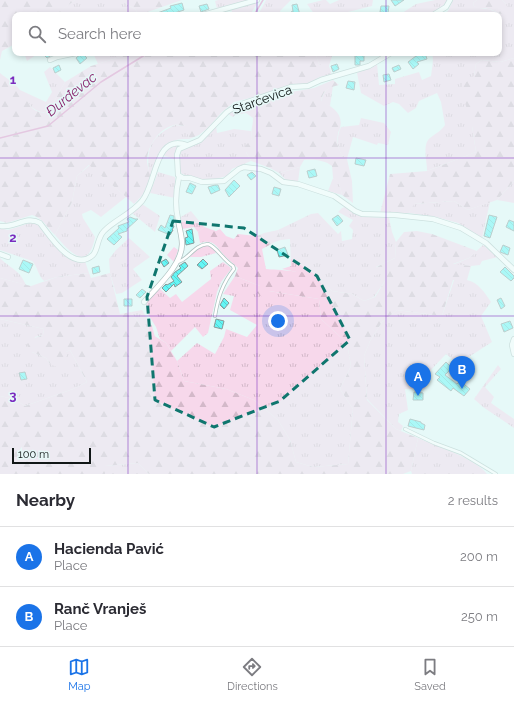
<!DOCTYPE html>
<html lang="en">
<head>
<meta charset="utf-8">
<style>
	:root { --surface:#fff; --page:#f7f7f7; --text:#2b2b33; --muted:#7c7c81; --line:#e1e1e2; --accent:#1a73e8 }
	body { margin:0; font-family:Raleway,sans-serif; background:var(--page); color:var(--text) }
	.scale { position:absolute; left:12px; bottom:10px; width:79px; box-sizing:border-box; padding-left:4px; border:2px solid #111717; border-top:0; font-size:11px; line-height:14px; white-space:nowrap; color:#111717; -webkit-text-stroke:3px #e6f9f8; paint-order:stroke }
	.you { position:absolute; left:278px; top:321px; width:14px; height:14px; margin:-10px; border:3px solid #fff; border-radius:50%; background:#1a73e8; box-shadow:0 0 0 6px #1a73e833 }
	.badge { display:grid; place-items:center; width:26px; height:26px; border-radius:50%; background:var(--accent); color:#fff; font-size:13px; font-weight:700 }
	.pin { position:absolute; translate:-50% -33px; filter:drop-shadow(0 1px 2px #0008) }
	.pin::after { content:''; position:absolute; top:21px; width:14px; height:12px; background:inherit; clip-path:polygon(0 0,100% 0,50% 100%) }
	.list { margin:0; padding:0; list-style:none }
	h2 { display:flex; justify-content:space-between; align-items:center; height:52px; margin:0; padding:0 16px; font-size:17px }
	h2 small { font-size:13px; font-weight:400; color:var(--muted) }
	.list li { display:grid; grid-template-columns:26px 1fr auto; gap:12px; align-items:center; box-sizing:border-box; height:60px; padding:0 16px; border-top:1px solid var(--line) }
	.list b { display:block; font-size:15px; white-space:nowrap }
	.list p { margin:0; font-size:13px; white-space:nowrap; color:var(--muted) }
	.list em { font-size:13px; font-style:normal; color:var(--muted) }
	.icon { flex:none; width:22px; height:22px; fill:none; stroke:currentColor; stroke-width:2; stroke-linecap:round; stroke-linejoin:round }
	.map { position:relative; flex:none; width:514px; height:474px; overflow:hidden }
	.search { position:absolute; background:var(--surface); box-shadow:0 2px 6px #0003; left:12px; right:12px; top:12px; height:44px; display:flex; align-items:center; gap:10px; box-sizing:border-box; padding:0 14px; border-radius:8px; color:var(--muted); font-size:15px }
	.sheet { height:172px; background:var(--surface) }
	nav { display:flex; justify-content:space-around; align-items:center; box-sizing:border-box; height:56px; border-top:1px solid var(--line); background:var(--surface); font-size:11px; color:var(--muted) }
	nav a { display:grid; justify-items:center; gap:2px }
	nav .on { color:var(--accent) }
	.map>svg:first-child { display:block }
	.grass { fill:url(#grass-tufts) }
	.forest { fill:url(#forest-firs) }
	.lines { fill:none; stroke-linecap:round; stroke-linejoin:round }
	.stream { stroke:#e28dc6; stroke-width:1.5 }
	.building { fill:url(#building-back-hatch); stroke:#889a9a }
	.lane-casing { stroke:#afc2c1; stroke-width:4 }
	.street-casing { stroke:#afc2c1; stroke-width:6 }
	.lane { stroke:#fff; stroke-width:2.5 }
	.street { stroke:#fff; stroke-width:4.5 }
	.marked { fill:none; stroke:#0f766e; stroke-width:3; stroke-dasharray:8 5; stroke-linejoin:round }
	.grid { fill:none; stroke:#7b2cbf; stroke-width:1; stroke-opacity:0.55 }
	.labels { text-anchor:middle; stroke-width:3; stroke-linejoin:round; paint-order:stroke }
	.street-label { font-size:13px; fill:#111717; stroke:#e6f9f8 }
	.water-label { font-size:14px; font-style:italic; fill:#8b2870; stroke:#e6f9f8 }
	.grid-label { font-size:13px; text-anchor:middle; font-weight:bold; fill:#7b2cbf; stroke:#e6f9f8; stroke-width:3; stroke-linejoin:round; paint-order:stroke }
</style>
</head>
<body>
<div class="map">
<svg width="514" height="474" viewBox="0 0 514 474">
	<defs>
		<pattern id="grass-tufts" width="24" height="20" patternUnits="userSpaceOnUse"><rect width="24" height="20" fill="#f7d8eb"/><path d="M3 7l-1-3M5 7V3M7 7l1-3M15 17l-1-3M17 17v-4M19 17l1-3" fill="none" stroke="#d3b9c9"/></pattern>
		<pattern id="forest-firs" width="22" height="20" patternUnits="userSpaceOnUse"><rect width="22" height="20" fill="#f7d8eb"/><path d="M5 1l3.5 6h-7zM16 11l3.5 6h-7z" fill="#d3b9c9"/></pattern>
		<pattern id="building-back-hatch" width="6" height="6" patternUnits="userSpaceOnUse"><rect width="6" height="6" fill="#63f6f5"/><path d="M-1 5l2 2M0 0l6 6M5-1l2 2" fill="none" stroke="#55d2d1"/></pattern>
	</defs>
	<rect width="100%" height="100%" fill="#e6f9f8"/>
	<path class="grass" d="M 75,0 L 125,0 L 125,3 L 135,9 L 139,15 L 65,15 L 61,10 Z
		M 218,0 L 249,0 L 217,9 L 215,1 Z
		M 266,0 L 291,0 L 280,11 L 282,15 L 258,15 Z
		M 323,0 L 326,0 L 330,4 L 339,0 L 373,0 L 372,6 L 344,13 L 345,15 L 315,15 L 307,4 Z
		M 435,0 L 447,0 C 446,8 432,14 424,15 C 416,16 407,15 399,15 L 416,4 Z
		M 453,0 L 477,0 L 473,3 L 474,6 C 479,9 482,8 488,9 C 492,10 496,12 501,14 L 506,4 L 502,0 L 514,0 L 514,58 L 500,62 L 482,60 L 476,64 L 474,76 L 472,126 L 476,152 L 427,171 C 427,161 422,144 430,138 C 436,133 441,131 445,125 L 441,102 L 437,93 L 419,101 L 416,108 L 408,113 L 399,104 L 393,102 L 384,106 L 361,93 L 357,73 L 377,63 L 379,85 L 395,84 L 395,79 L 419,72 L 422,80 L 431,76 C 432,67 434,61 432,53 L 499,53 L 499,15 L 442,15 L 448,11 Z
		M 258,2 L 250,15 L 233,15 L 231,9 Z
		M 24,53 L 39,53 L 27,61 Z
		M 93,53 L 125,53 L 123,56 L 98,64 Z
		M 325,53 L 333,53 L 329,66 L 332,75 L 320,77 L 320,66 L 316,56 Z
		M 50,67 L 65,82 L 48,112 C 33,114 26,101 20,90 L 46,102 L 52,92 L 44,72 Z
		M 333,86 L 330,106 L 321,102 C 323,94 325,89 333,86 Z
		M 361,118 L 384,123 L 391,132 L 388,145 L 378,143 L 377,145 L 353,137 L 347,159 C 336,153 336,137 341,127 L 359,125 Z
		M 175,125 L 187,126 L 189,139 C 184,139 178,139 173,141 C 158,146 154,167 150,181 C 146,152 147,138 175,125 Z
		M 216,126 L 217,133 L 234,129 L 251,131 L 252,139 L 246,152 L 251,161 L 232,169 L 227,176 L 212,180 L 204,180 L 182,174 L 180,170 L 179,154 L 182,150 L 200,143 Z
		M 179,145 L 175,155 L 175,162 L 173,158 L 164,156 C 168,148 170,146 179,145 Z
		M 90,165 L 126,197 L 101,217 L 91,210 L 82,214 L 83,218 L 95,237 C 88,274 69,251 55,235 L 72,202 L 77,176 Z
		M 300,167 L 298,182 L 287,181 L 279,173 Z
		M 158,172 L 175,177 L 175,198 L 150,193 Z
		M 333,178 L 339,182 L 342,195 L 328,191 Z
		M 514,181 L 514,203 L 497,200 Z
		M 454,201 L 468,210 L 490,202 L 482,238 L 458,223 L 436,217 L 409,213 L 413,204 Z
		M 142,204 L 160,216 L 155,232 L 132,213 Z
		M 345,207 C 359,218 372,218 389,217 L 392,232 L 396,242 L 395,258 L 376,267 L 387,272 L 387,278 L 374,297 L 364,301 L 352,294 L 332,291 L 322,280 L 317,276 L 282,269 L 291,266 L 290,239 L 281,240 L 278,230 L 311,214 L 318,213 L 338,234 L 341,231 L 342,241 L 352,239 L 353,230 L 349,226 L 353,220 L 338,212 L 342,208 Z
		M 191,211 L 204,227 L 198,232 L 194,227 L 182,229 L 179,218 Z
		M 33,222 C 54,230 53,262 85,261 L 89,273 L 57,277 L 44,281 C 37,274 38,267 32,261 L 0,250 L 0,228 L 8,230 Z
		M 129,238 L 150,257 L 133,269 L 142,280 L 122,293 L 116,294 L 110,273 L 109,259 L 116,250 Z
		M 206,245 C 212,245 213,248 216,253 L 201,257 L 189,257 L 196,249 Z
		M 483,245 L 498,257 L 482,261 L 480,265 L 471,266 L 452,265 L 469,258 Z
		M 174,247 L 178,250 L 174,262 L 167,255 Z
		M 0,258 C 11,269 19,269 26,285 L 0,278 Z
		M 223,262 L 230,267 L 231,269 L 221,282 L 217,292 L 208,333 L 203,337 L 195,327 L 171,351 L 166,343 L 160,339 L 156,327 L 146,311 L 146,302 L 159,288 L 170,298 L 176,294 L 182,302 L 211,279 L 210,271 Z
		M 235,276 L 260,286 L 269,291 L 319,299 L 321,319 L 347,343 L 351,366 L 340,389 L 353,409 L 348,464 L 313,467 L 296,462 L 290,440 L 278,420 L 254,400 L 226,389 L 184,381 L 177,361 L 197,343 L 215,354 L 224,337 L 226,329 L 247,337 L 257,325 L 230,310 L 234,296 L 223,294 Z
		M 454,280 C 458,280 463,279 467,280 C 478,282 485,293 491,302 L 481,316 L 492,342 L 458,364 L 446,354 L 431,370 L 425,389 L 405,389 L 408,410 L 399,414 L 398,422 L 403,426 L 401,431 L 396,429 L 367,399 L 364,356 L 370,341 L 382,322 L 397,310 L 442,316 Z
		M 142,310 L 152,326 L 155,337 L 143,329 L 131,312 Z
		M 0,319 L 44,329 L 43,335 L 35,337 L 32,352 L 46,358 L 50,364 L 66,360 L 66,352 L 70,350 L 87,382 L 73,389 L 25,406 L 14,399 L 0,396 Z
		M 498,365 L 501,369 L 485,387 L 494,397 L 491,403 L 514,419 L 514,428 L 483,407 L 474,399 Z
		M 418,438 C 436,446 475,458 487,474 L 412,474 L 411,471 Z
		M 138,463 L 149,474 L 105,474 L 105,466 Z"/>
	<path class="forest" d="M 0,0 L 75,0 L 62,10 L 65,15 L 15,15 L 15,44 L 2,51 L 0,60 Z
		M 125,0 L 182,0 L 139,15 L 135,9 L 125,3 Z
		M 477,0 L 502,0 L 506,4 L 509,12 L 501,14 L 492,10 L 485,8 L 478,9 L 474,6 L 473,3 Z
		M 125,53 L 315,53 L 320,66 L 320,77 L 307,84 L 234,102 L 221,113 L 209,127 L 199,135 L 189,139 L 186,126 C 183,126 178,124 174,125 C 159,129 148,145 147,160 C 147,167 151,173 150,181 C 147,191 141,197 134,204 L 89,165 L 77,176 L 72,202 L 55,235 C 47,228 43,218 32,215 L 7,223 L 0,221 L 0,73 C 6,78 15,83 20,90 C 29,100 30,115 48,112 L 65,82 L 91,66 L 123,56 Z
		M 514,58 L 514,181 L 497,200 L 468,210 L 454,201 L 414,204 L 409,213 L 380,213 L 390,174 L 427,171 L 476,152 L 472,126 L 463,96 L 462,85 L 474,76 L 476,64 L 482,60 L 500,62 Z
		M 333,80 L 339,85 C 328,88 324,89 321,101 C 332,106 344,114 340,128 C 340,130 338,131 338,134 C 336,142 339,155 347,159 L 352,181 L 353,203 L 342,195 L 339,183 L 333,178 L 332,166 C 325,160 313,159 304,160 L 300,167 L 279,173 L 270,168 L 251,161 L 246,152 L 245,146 L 252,139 C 250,130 253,127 253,118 L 246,113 L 235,115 L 233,117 L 228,114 L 240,108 L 291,92 L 314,88 Z
		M 204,227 L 216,231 L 220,229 L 226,236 L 234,239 L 238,234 L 257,236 L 264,233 L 278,230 L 281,240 L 275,242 L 262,249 L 266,269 C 277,270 310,271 319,277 C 324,280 327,286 332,291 L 352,294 L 364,301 L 375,297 L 387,278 L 387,272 L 372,276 C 374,265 386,263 395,258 L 396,242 L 404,232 L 417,231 L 432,234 L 477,251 L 469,258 L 453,264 L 471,266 L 467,280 L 453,280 L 442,316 L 397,310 L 382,322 L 370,341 L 364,356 L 367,400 L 396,429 L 418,438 L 411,471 L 403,474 L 149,474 L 138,463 L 105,466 L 105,474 L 0,474 L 0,396 L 14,399 L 25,406 L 73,389 L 87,382 L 70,350 L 66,352 L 66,360 L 59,368 L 50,364 L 46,358 L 32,352 L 27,345 L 29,340 L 43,335 L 44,329 L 0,319 L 0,278 L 31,286 L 57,277 L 89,273 L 91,278 L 110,273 L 120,314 L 131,312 L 143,329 L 166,343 L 177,361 L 184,381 L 226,389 L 254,400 L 278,420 L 290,440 L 296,462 L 313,467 L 348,464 L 353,409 L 340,389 L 351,366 L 347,343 L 321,319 L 319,299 L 269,291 L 262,297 L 256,292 L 260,286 L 235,276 L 238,268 C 234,264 230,261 226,257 C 217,248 215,238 200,243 L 198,232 Z"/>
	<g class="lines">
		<path class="stream" d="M 254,15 L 263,0
			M 0,138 L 48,126 L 101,82 L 148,53"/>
	</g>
	<path class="building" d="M 391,0 L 404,0 L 395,6 Z
		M 182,3 L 184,10 L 168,15 L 152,15 L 171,8 L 170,6 Z
		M 207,4 L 209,9 L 201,12 L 199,6 Z
		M 297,4 L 300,15 L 292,15 L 291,12 L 293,11 L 292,5 Z
		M 381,6 L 389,6 L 388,13 L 380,12 Z
		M 42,53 L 55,53 L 47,58 Z
		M 82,53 L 87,58 L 80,64 L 76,58 Z
		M 420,53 L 425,53 L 427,59 L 417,62 L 419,64 L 413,69 L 408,62 Z
		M 364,54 L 364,61 L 360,61 L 360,65 L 355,65 L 355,55 Z
		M 337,64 L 339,69 L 333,72 L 331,66 Z
		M 59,65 L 61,70 L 55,73 L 53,68 Z
		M 399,65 L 401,69 L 394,72 L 392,68 Z
		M 389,74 L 391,80 L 384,82 L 383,75 Z
		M 348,81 L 355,82 L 354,90 L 346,88 Z
		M 356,158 L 366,160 L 364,166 L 355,164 Z
		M 315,169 L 317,176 L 309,178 L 307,171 Z
		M 252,172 L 256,176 L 251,180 L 247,175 Z
		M 234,180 L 240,186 L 229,197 L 225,190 Z
		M 190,183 L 196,186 L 192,194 L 186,192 Z
		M 215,185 L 218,185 L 220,190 L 211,194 L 208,187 Z
		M 274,187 L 281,189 L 279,196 L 272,194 Z
		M 170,215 L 174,216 L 174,219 L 172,225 L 174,226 L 172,230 L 173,230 L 170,235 L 158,230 L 161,225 L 165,228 Z
		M 338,215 L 343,221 L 337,226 L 332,219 Z
		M 489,215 L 497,217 L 490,238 L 484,236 Z
		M 130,217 L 135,219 L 138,219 L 127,229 L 127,231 L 118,234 L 122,237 L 114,245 L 107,239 L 119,228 L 118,226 L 129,222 L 127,219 Z
		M 509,220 L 514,222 L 514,231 L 506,227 Z
		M 192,229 L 194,243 L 186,245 L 185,238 L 188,237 L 186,231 Z
		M 503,245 L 510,248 L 508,255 L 500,252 Z
		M 285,247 L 288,255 L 279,257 L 277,250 Z
		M 166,259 L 169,263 L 164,267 L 161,262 Z
		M 203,259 L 208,264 L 202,269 L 197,265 Z
		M 23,260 L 33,264 L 29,273 L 19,269 Z
		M 185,262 L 188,266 L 177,276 L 182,282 L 175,287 L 174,284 L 166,292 L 162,288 L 166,284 L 167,285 L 174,281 L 171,277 L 175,272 L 181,268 L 179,266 Z
		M 99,266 L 100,272 L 93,274 L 92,268 Z
		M 505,267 L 514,276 L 514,278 L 511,281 L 500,272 Z
		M 142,289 L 146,292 L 140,298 L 136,295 Z
		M 224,298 L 229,303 L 224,309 L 220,305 Z
		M 501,298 L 505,306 L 501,309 L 497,300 Z
		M 124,299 L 132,299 L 132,306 L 124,306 Z
		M 216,319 L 224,321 L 222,329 L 214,327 Z
		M 510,321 L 513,328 L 504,332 L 501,324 Z
		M 446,362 L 452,368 L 445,375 L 457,384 L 460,381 L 470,389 L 464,396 L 453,388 L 451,391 L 437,380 L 440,377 L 435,374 Z
		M 25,372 L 27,379 L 21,380 L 19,373 Z
		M 414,392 L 423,393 L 423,400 L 413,400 Z
		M 410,419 L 421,422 L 421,423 L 425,425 L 424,430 L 408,426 Z"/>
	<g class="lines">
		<g class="lane-casing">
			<path id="lane" d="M 177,262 C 188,261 193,245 208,244 C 216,246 223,260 233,266 L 234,269 C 222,284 218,298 215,316
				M 405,429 L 434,443 L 461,453 L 496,474"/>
		</g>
		<g class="street-casing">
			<path id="street" d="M 203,15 L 257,0
				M 433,15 L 446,7 L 450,0
				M 391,53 L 369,66 L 321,80 L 308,86 L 291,87 L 236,106 L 227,112 L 200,140 L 179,149 L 177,155 L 178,175 L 183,178 L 190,178 L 202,182 L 224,181 L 239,169 L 244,167 L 261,169 L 271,173 L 283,182 L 298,184 L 334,196 L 355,211 L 362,214 L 395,215 L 433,219 L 461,228 L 486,243 L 514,270
				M 50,60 L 57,57 L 76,53
				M 0,226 C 14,229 26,215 40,223 C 50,236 73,273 93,255 C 98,250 97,238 104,231 C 116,219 130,215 142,201 C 157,183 154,133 187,145
				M 0,254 L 8,257
				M 144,302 C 157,287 182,265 182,244 C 182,236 179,227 178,219 C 175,206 176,190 179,177
				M 514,339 L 512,345 L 514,354"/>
		</g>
		<use href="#lane" class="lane"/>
		<use href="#street" class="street"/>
	</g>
	<path d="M0 0H514V474H0ZM 173,221 L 244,228 L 317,276 L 350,340 L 280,401 L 214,427 L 155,400 L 147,297 Z" fill="#e6f9f8" fill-opacity=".55" fill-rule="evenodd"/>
	<path class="marked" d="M 173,221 L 244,228 L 317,276 L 350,340 L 280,401 L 214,427 L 155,400 L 147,297 Z"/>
	<path class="grid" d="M 128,0 L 128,15M 257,0 L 257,15M 386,0 L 386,15M 128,53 L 128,474M 257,53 L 257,474M 386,53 L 386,474M 0,158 L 514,158M 0,316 L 514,316"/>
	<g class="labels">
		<g class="street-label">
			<text transform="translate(262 99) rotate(-20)" y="5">Starčevica</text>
		</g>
		<g class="water-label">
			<text transform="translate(71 94) rotate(-39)" y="5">Đurđevac</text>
		</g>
	</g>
	<g class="grid-label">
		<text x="13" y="84">1</text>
		<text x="13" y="242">2</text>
		<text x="13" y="400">3</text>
	</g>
</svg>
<div class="scale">100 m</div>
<div class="you"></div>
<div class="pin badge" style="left:418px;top:396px">A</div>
<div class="pin badge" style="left:462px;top:389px">B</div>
<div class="search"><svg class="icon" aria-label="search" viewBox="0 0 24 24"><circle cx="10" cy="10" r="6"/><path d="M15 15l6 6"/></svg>Search here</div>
</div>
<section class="sheet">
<h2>Nearby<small>2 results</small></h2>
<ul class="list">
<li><span class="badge">A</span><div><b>Hacienda Pavić</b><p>Place</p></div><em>200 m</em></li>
<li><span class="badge">B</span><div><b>Ranč Vranješ</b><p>Place</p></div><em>250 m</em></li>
</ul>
</section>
<nav>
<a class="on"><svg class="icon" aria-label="map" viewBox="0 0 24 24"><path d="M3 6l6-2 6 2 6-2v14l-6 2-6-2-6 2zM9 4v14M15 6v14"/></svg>Map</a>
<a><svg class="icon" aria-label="directions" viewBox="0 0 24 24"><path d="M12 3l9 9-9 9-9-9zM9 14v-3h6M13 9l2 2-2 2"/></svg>Directions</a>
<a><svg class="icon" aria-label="saved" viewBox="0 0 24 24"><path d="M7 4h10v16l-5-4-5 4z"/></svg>Saved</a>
</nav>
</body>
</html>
